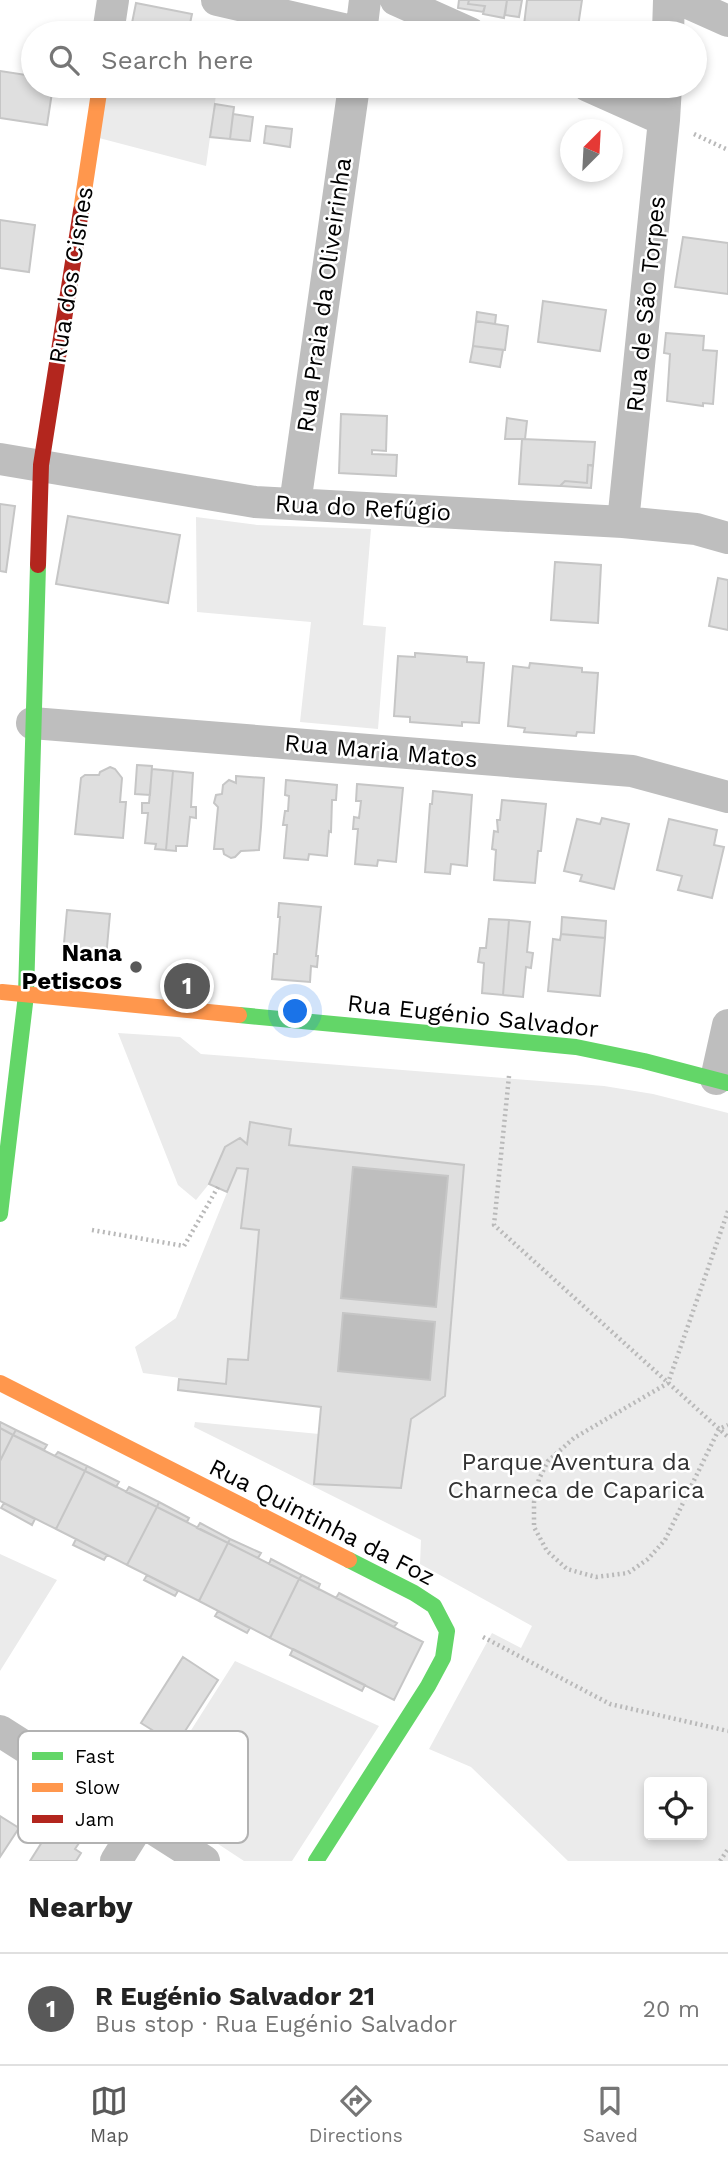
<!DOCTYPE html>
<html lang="en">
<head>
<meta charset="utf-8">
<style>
	:root { --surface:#fff; --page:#f2f2f2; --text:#222; --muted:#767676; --line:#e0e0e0; --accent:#595959 }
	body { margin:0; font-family:"Work Sans",sans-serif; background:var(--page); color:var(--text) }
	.controls { position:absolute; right:21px; bottom:21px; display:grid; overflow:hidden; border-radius:7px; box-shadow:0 4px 10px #0003 }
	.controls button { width:63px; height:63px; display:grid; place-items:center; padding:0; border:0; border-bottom:2px solid var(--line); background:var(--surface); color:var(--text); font:35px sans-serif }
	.compass { position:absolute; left:560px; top:119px; width:63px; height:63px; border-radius:50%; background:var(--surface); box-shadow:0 4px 10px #0003; rotate:24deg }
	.you { position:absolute; left:296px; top:1012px; width:24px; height:24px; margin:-18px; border:5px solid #fff; border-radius:50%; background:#1a73e8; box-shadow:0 0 0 10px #1a73e833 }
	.badge { display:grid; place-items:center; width:46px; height:46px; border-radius:50%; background:var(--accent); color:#fff; font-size:23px; font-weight:700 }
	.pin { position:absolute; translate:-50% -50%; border:4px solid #fff; box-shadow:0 2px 7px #0006 }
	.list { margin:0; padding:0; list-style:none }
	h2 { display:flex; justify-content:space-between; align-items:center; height:91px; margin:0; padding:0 28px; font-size:30px }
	h2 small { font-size:23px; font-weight:400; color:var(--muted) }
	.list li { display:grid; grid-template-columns:46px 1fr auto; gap:21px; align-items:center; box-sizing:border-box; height:112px; padding:0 28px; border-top:2px solid var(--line) }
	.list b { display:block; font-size:26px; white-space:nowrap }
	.list p { margin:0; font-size:23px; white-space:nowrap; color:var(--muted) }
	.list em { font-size:23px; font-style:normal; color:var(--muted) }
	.icon { flex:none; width:38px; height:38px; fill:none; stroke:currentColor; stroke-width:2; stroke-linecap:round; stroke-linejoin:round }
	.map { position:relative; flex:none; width:728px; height:1861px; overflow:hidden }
	.search { position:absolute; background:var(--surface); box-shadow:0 4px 10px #0003; left:21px; right:21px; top:21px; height:77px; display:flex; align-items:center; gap:18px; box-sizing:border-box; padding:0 24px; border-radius:38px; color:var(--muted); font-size:26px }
	.sheet { height:203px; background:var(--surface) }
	nav { display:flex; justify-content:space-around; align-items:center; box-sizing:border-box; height:98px; border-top:2px solid var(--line); background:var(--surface); font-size:19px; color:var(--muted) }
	nav a { display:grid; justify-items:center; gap:4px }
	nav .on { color:var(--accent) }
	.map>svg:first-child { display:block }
	.green { fill:#ebebeb; fill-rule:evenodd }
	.water { fill:#bebebe }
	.building { fill:#dfdfdf; stroke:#c6c6c6; stroke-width:2; fill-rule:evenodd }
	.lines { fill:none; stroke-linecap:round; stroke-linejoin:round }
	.path { stroke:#b9b9b9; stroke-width:4.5; stroke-dasharray:2 3.5; stroke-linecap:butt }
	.street { stroke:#bebebe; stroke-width:32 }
	.fast { stroke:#63d668; stroke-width:16 }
	.slow { stroke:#ff974d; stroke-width:16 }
	.jam { stroke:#b3261e; stroke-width:16 }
	.poi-dot { fill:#595959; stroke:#fff; stroke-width:2.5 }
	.labels { text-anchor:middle; stroke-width:5; stroke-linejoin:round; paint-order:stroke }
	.street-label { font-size:24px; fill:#000; stroke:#fff }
	.poi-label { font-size:24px; font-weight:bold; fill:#000; stroke:#fff; text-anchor:end }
	.park-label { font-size:24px; fill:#323232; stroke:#fff }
	.key { fill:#fff; stroke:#b2b2b2; stroke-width:2 }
	.key-label { font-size:19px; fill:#000 }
</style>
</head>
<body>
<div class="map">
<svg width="728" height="1861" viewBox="0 0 728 1861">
	<rect width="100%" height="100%" fill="#fff"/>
	<path class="green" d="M 106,86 L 209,86 L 217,88 L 206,166 L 99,138 Z
		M 196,517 L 257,525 L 371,529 L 363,625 L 386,627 L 378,729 L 300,722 L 311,622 L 197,612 Z
		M 118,1033 L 180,1037 L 201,1054 L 604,1086 L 653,1094 L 728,1113 L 728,1861 L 568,1861 L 471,1767 L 429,1749 L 492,1633 L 521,1648 L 532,1626 L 420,1564 L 421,1540 L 194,1427 L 195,1422 L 319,1434 L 314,1484 L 401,1488 L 411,1419 L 445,1396 L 464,1165 L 289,1145 L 290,1129 L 251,1122 L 247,1144 L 240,1139 L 225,1147 L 209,1184 L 196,1200 L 178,1185 ZM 649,1782 L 702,1782 L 702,1835 L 649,1835 Z
		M 237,1168 L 248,1169 L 241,1228 L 259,1230 L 248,1360 L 228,1359 L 226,1384 L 143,1373 L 135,1347 L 176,1318 Z
		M 0,1554 L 57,1580 L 0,1671 Z
		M 235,1661 L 379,1726 L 292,1861 L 244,1861 L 148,1798 Z"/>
	<path class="water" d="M 353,1167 L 448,1176 L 436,1307 L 341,1298 Z
		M 343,1313 L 435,1322 L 430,1380 L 338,1371 Z"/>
	<path class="building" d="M 459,0 L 469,0 L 468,4 L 485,6 L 483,12 L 458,8 Z
		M 469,0 L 507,0 L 504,18 L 483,14 L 485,6 L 468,4 Z
		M 507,0 L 522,0 L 519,17 L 505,15 Z
		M 527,0 L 582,0 L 577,33 L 523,33 Z
		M 136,3 L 192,14 L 188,33 L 130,33 Z
		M 0,71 L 33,76 L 33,86 L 53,86 L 47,125 L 0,118 Z
		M 244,86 L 271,86 L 271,90 Z
		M 271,86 L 313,86 L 311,96 L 271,90 Z
		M 215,104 L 234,107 L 230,139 L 210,137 Z
		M 233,114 L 253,117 L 250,141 L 230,139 Z
		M 266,126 L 292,129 L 290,147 L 264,143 Z
		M 0,220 L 35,225 L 29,272 L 0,268 Z
		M 683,237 L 728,243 L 728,294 L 675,287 Z
		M 543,301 L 606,310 L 600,351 L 538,342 Z
		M 477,312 L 496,315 L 495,324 L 476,321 Z
		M 476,321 L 508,326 L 505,350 L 473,346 Z
		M 666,333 L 704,336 L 703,350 L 717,351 L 713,404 L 703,403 L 703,406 L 667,401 L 670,354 L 664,353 Z
		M 473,346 L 503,350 L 500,367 L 470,362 Z
		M 341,414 L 387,416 L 386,451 L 372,450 L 372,454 L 397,455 L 396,476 L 339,473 Z
		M 507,418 L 527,421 L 525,439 L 505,439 Z
		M 522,439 L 595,442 L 593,466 L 588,465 L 587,483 L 565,481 L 560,486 L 519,484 Z
		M 588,465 L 593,465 L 591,488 L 560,486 L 565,481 L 587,483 Z
		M 0,504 L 15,506 L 6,572 L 0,571 Z
		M 68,516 L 180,535 L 168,603 L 56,584 Z
		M 555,562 L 601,565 L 598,623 L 551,620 Z
		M 718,578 L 728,580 L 728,630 L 709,626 Z
		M 415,653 L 467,657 L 467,662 L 484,663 L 479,723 L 462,722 L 462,726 L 410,722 L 410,717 L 394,716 L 398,656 L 415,657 Z
		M 530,663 L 582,668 L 582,672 L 598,673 L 594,733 L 577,732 L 576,736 L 524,732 L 525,728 L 508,726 L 513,666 L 529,668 Z
		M 137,765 L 152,766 L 150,795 L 135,794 Z
		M 110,767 L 115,769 L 122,778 L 120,802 L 126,802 L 123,838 L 75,834 L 81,778 L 85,775 L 99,775 L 100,772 Z
		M 152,769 L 173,771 L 166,850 L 155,849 L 156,844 L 145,843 L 148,813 L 142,813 L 142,803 L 149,803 Z
		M 173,771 L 193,773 L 191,807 L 196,807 L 196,818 L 190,817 L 187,846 L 176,846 L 176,851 L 166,850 Z
		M 236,776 L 264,778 L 261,827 L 259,850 L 241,851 L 235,857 L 231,858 L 224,854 L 223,849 L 214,849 L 218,807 L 214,803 L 216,795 L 222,794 L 223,785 L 229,780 L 236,783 Z
		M 286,780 L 337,785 L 336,800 L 332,800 L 331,832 L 329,831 L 327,856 L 309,854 L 308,860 L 284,858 L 287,825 L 283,825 L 285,811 L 288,811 L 289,796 L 285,795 Z
		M 357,784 L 403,788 L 396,862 L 378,860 L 377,866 L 355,864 L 358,829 L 353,829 L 354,817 L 359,818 L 361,801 L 356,801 Z
		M 433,791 L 472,795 L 467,866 L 451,864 L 450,874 L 425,872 L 430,804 L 432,804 Z
		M 502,800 L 546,804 L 541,851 L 538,851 L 535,883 L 494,880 L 496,850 L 492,849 L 494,831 L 498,832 L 497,820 L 500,820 Z
		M 602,818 L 629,824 L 614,889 L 580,881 L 582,875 L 564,871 L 577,819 L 600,824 Z
		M 669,819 L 717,830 L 714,845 L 724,847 L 712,898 L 678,890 L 682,876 L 657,870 Z
		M 279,903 L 321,907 L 316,956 L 318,956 L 317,967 L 311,966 L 310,982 L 272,979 L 274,954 L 277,954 L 280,917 L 278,917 Z
		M 67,910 L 110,914 L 106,958 L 63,954 Z
		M 562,917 L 606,921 L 605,938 L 561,934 Z
		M 489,919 L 509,920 L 503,995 L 482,993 L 484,963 L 478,962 L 480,948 L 486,948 Z
		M 509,920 L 530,922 L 527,952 L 533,953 L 531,968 L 526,967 L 523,997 L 503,995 Z
		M 561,934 L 605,938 L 600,996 L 548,991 L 553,939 L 560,940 Z
		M 250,1122 L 291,1129 L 289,1145 L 464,1165 L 445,1396 L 411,1419 L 401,1488 L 314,1484 L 321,1407 L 178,1390 L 179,1379 L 226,1384 L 228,1359 L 248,1360 L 259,1230 L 241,1228 L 248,1169 L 237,1168 L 227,1192 L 209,1184 L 225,1147 L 240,1138 L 247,1144 ZM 353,1167 L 448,1176 L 436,1307 L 341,1298 ZM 343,1313 L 435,1322 L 430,1380 L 338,1371 Z
		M 0,1422 L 16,1430 L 13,1435 L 0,1428 Z
		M 0,1428 L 13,1435 L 0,1461 Z
		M 16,1430 L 47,1445 L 44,1450 L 13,1435 Z
		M 13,1435 L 85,1471 L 56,1529 L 0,1501 L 0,1461 Z
		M 58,1452 L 87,1466 L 85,1471 L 55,1456 Z
		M 87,1466 L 119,1482 L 116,1487 L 85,1471 Z
		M 85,1471 L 157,1507 L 127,1565 L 56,1529 Z
		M 129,1487 L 159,1502 L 157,1507 L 126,1492 Z
		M 159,1502 L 189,1518 L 187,1522 L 157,1507 Z
		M 4,1503 L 35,1519 L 32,1525 L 1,1508 Z
		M 157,1507 L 228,1543 L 199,1601 L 127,1565 Z
		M 200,1523 L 230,1539 L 228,1543 L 197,1528 Z
		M 76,1539 L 107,1555 L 104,1560 L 73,1545 Z
		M 230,1539 L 261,1553 L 258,1558 L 228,1543 Z
		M 228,1543 L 299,1579 L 270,1638 L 199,1601 Z
		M 271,1559 L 302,1575 L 299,1579 L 269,1564 Z
		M 147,1575 L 178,1591 L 175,1596 L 144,1580 Z
		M 302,1575 L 320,1584 L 318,1589 L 299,1579 Z
		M 299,1579 L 423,1642 L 394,1700 L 270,1638 Z
		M 339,1593 L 397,1623 L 394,1627 L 336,1598 Z
		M 218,1611 L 250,1628 L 247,1633 L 215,1616 Z
		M 293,1649 L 365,1685 L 362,1691 L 290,1655 Z
		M 183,1657 L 218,1680 L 176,1745 L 141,1723 Z
		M 63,1809 L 90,1827 L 75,1849 L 81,1853 L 76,1861 L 30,1861 Z
		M 0,1816 L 19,1828 L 0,1857 Z"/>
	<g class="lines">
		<path class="path" d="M 694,134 L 728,150
			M 509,1076 L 494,1225 L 728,1437
			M 728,1211 L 668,1383 L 574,1438 L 548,1461 L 539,1479 L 534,1502 L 534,1527 L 547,1551 L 567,1569 L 596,1577 L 628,1573 L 648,1559 L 665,1540 L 719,1429 L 728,1425
			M 92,1230 L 184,1246 L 218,1187
			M 483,1637 L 610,1704 L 728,1731
			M 720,1861 L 728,1849"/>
		<path class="street" d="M 217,0 L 361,33
			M 396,0 L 470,33
			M 681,0 L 728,21
			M 108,33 L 113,0
			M 361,33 L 365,0
			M 668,33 L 669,0
			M 588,86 L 664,120
			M 0,459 L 255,502 L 623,522 L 696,529 L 728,538
			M 295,504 L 354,86
			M 623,522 L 664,120 L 666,86
			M 32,723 L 632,771 L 728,797
			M 716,1079 L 728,1025
			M 0,1731 L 204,1861
			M 116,1861 L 141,1821"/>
		<path class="fast" d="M 239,1015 L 576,1047 L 644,1061 L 728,1083
			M 0,1214 L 26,995 L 38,565
			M 316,1861 L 428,1686 L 443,1658 L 447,1631 L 434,1606 L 414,1593 L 349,1560"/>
		<path class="slow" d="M 81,211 L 100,86
			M 2,992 L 239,1015
			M 0,1383 L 349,1560"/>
		<path class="jam" d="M 38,565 L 41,465 L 81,211"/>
	</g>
	<circle class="poi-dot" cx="136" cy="967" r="7"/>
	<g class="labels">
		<g class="street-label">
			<text transform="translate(71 275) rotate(-81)" y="8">Rua dos Cisnes</text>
			<text transform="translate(324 295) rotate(-82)" y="8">Rua Praia da Oliveirinha</text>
			<text transform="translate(646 304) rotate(-84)" y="8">Rua de São Torpes</text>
			<text transform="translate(363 508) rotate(3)" y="8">Rua do Refúgio</text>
			<text transform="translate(381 751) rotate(5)" y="8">Rua Maria Matos</text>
			<text transform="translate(473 1016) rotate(6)" y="8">Rua Eugénio Salvador</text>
			<text transform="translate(322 1522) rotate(27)" y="8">Rua Quintinha da Foz</text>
		</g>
		<g class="poi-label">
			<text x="122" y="961">Nana<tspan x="122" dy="28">Petiscos</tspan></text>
		</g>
		<g class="park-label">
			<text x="576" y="1470">Parque Aventura da<tspan x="576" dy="28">Charneca de Caparica</tspan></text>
		</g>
	</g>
	<rect x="18" y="1731" width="230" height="112" rx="10" class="key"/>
	<rect x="32" y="1752" width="31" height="8" fill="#63d668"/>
	<rect x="32" y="1783" width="31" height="9" fill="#ff974d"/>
	<rect x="32" y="1815" width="31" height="8" fill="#b3261e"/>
	<g class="key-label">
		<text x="75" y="1763">Fast</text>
		<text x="75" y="1794">Slow</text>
		<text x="75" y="1826">Jam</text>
	</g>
</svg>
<div class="controls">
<button><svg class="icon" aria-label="locate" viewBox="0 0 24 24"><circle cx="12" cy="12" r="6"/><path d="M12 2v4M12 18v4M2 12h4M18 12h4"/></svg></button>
</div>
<svg class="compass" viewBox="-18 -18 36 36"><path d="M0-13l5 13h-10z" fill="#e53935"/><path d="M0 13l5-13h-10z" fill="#767676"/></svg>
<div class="you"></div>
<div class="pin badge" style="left:187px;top:986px">1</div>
<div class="search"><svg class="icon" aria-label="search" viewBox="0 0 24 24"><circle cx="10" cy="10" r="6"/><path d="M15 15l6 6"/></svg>Search here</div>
</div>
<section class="sheet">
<h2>Nearby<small></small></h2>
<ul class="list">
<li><span class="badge">1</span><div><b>R Eugénio Salvador 21</b><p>Bus stop · Rua Eugénio Salvador</p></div><em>20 m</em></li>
</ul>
</section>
<nav>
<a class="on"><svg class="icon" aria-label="map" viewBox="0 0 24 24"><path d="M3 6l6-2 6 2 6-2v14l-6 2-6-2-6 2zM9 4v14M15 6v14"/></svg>Map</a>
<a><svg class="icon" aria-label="directions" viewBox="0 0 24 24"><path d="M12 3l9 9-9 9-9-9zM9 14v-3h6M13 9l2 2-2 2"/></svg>Directions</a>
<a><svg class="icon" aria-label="saved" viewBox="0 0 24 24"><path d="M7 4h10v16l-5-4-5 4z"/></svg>Saved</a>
</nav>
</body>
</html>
